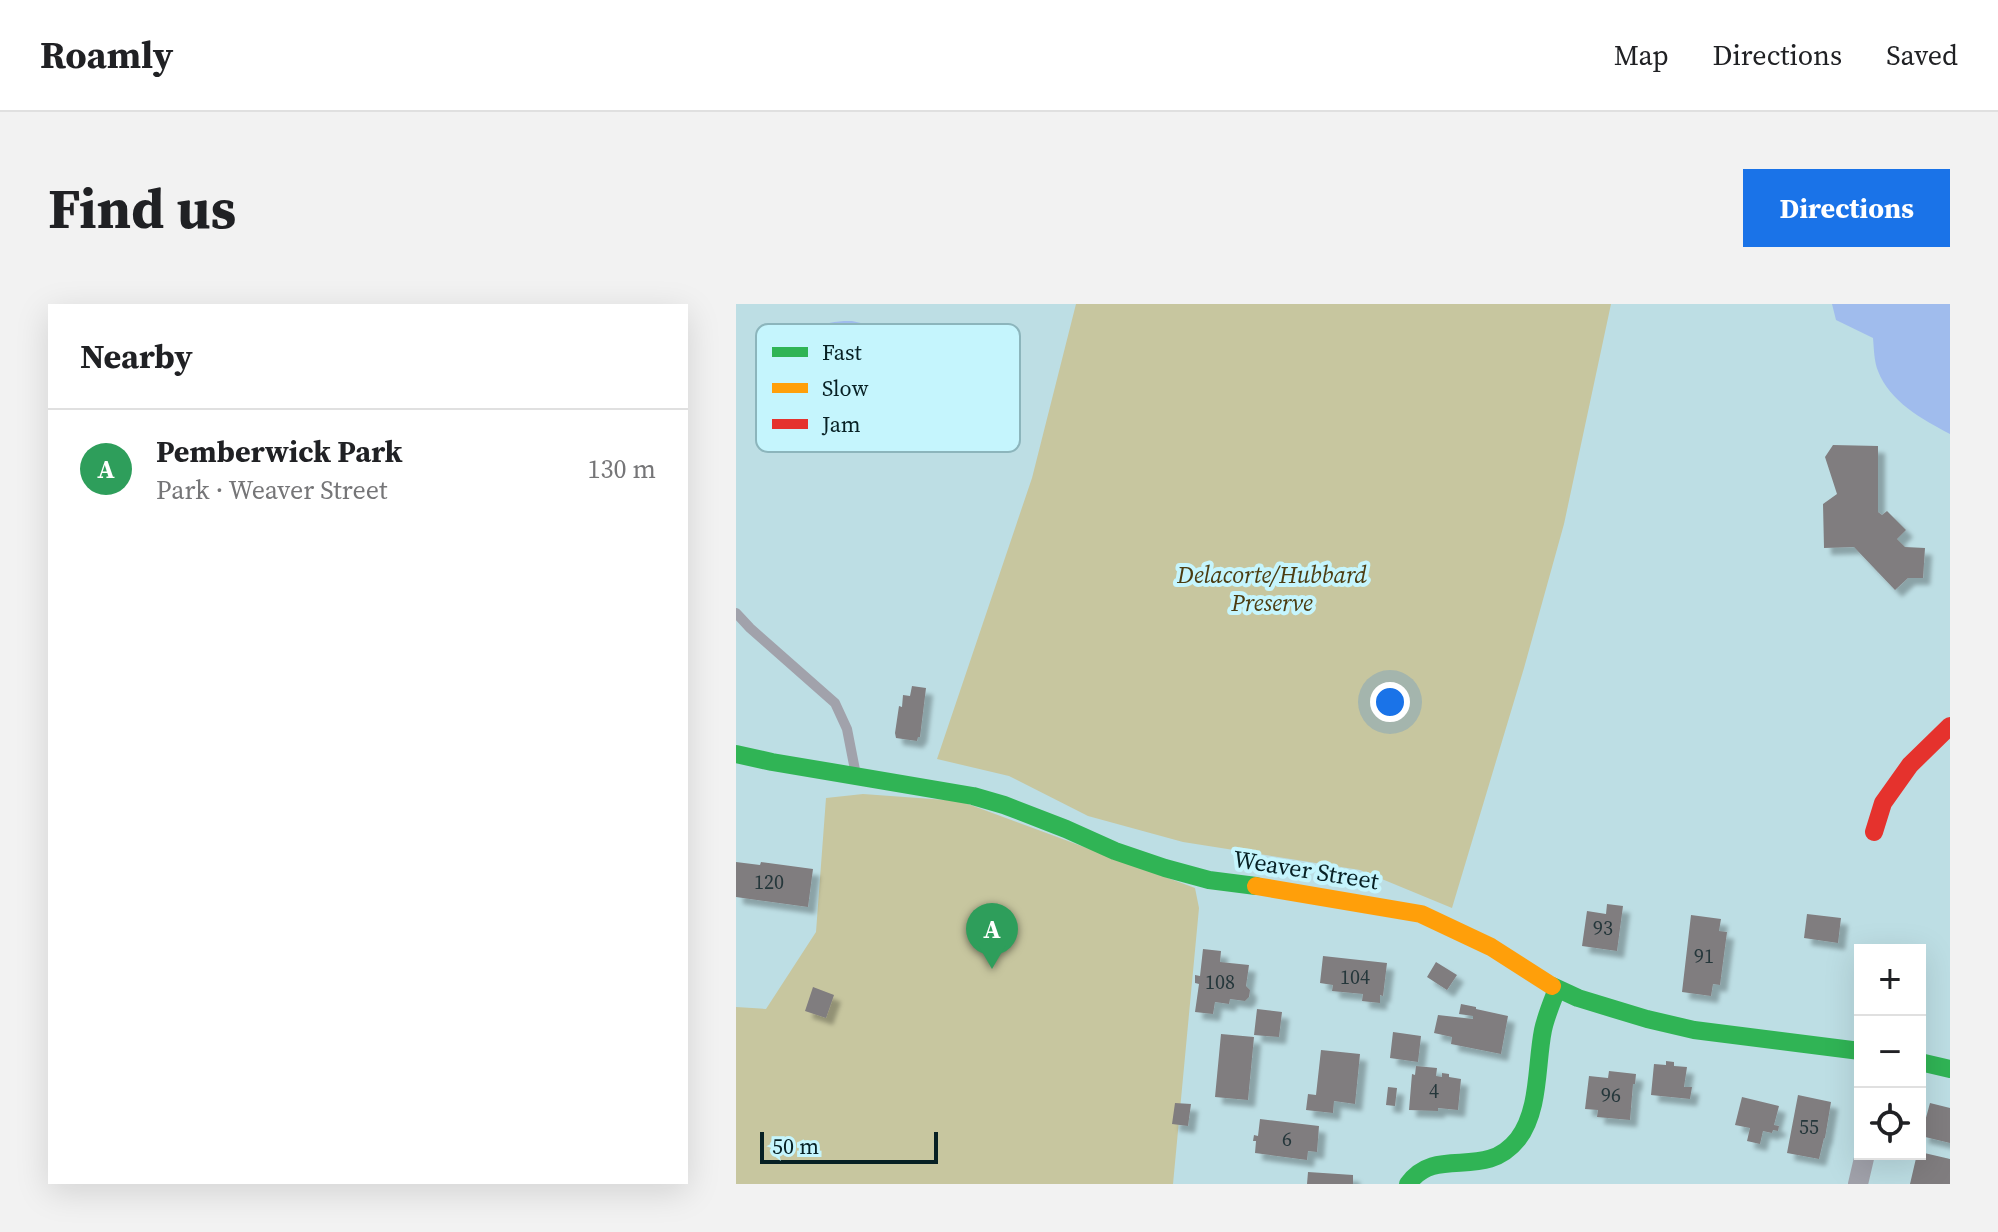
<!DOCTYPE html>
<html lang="en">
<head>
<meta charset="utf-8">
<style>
	:root { --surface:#fff; --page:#f2f2f2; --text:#202124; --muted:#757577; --line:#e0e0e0; --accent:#1a73e8 }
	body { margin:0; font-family:"Source Serif 4",serif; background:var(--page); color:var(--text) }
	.controls { position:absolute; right:24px; bottom:24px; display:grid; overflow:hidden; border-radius:0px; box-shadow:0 8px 32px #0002 }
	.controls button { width:72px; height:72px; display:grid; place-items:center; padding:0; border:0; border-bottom:2px solid var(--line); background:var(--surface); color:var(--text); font:40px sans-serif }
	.scale { position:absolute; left:24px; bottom:20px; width:178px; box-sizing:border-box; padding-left:8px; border:4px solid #072024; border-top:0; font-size:22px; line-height:28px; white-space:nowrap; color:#072024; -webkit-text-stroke:6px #c5f5fd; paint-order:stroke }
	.you { position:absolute; left:654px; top:398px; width:28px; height:28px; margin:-20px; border:6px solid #fff; border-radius:50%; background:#1a73e8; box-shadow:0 0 0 12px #1a73e833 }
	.badge { display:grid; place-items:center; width:52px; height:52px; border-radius:50%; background:var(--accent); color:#fff; font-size:26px; font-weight:700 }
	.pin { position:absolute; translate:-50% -66px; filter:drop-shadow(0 2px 4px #0008) }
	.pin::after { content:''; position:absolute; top:42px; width:28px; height:24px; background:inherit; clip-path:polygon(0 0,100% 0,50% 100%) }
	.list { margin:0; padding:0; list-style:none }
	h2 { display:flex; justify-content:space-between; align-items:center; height:104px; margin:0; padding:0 32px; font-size:34px }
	h2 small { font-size:26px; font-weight:400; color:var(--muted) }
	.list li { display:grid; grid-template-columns:52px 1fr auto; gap:24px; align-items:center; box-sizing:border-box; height:120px; padding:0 32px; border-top:2px solid var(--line) }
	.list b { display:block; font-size:30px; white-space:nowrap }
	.list p { margin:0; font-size:26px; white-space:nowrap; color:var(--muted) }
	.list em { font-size:26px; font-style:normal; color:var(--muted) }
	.icon { flex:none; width:44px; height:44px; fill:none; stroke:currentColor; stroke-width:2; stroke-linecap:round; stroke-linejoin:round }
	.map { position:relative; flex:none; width:1214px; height:880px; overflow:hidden; border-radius:0px }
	header { display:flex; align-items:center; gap:48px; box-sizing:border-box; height:112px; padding:0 40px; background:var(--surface); border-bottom:2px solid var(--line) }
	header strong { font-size:38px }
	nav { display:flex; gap:44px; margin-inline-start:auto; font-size:28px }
	.intro { display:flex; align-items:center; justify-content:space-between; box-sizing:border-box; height:192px; padding:0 48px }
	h1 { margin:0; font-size:56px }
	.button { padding:20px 36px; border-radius:0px; background:var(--accent); color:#fff; font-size:28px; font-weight:700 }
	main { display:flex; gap:48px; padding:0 48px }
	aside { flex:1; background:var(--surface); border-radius:0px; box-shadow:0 8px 32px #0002 }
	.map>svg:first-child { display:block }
	.green { fill:#c7c69f }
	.water { fill:#a0bced }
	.building { fill:#807d7f; filter:url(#shadow) }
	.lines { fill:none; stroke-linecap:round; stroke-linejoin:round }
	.lane { stroke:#a1a2ab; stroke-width:10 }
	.street { stroke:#a1a2ab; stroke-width:20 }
	.fast { stroke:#30b455; stroke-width:18 }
	.slow { stroke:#ff9f0a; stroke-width:18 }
	.jam { stroke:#e5322d; stroke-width:18 }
	.labels { text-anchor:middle; stroke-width:8; stroke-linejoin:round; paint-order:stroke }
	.number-label { font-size:20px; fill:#25373b }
	.park-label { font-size:24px; font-style:italic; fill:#4c3c11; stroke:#c5f5fd }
	.street-label { font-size:24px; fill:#072024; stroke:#c5f5fd }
	.key { fill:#c5f5fd; stroke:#8cb5bc; stroke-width:2 }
	.key-label { font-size:22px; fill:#072024 }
</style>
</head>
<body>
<header>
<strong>Roamly</strong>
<nav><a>Map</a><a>Directions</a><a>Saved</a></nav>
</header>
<div class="intro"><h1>Find us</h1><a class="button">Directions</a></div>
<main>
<aside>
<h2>Nearby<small></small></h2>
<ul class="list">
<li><span class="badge" style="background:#2e9e5b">A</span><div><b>Pemberwick Park</b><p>Park · Weaver Street</p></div><em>130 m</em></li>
</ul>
</aside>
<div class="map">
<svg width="1214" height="880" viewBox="0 0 1214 880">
	<defs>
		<filter id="shadow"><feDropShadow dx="7" dy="7" stdDeviation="2" flood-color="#0004"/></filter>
	</defs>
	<rect width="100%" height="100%" fill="#bddee4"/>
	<path class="green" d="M 340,0 L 875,0 L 828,220 L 788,364 L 716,604 L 624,566 L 447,538 L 352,512 L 273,472 L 201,455 L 296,174 Z
		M 127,490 L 224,497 L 459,584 L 463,604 L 437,880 L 0,880 L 0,703 L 30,705 L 80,628 L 90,494 Z"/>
	<path class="water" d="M 1096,0 L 1214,0 L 1214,130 C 1186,115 1154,98 1142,67 C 1138,57 1138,45 1137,34 L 1100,16 Z
		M 116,17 L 138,22 L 256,85 L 271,101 L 274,113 L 265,135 L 253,141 L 241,142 L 195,140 L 173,133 L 86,80 C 59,41 67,16 116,17 Z"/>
	<path class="building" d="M 1097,141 L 1142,142 L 1142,208 L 1146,211 L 1151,207 L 1170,226 L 1161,235 L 1169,243 L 1189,244 L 1187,274 L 1172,274 L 1159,286 L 1118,243 L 1088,244 L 1087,200 L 1101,190 L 1089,153 Z
		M 176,382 L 190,384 L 184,433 L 182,433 L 181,437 L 160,434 L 159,429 L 163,402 L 166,403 L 167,391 L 174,392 Z
		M 0,558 L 24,561 L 25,558 L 77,565 L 72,603 L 0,593 Z
		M 871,600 L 887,602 L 881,647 L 846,642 L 851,607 L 870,610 Z
		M 1071,610 L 1105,614 L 1102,639 L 1068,634 Z
		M 955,611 L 985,615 L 983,627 L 991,628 L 984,681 L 977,680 L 975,692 L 946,688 Z
		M 467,645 L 485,647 L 484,658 L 513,661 L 510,682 L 514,686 L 513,693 L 509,697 L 494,695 L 493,700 L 479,698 L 477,710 L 459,708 L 463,680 L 459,679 L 459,671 L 464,672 Z
		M 587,652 L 651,659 L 647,692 L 644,691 L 644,699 L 626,697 L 627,690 L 596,687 L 597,681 L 584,679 Z
		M 700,658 L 721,671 L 711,686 L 691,673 Z
		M 77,683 L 98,691 L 90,714 L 69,707 Z
		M 725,700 L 740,703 L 740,705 L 772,712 L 765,750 L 715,740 L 716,733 L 698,729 L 702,711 L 737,715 L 737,712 L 723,710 Z
		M 521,705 L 546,708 L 543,733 L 518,731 Z
		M 657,728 L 685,732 L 682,758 L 654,754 Z
		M 485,730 L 518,733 L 512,796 L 479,793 Z
		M 585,746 L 624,750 L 619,800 L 598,797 L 597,809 L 570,806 L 572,790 L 580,791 Z
		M 930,757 L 938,758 L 938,762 L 951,763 L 948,783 L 956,783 L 954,795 L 915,791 L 918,760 L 930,761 Z
		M 680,762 L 701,764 L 700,772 L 706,773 L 706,769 L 713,770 L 713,773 L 725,775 L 722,806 L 702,804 L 702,807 L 673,806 L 676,770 L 679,771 Z
		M 873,767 L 900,770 L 899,780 L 897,780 L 894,816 L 861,813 L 862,806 L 849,805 L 853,772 L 872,774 Z
		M 652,783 L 661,784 L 659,802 L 650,801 Z
		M 1062,791 L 1095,798 L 1089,834 L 1088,834 L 1083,855 L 1051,849 Z
		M 1006,793 L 1043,802 L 1038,821 L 1043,822 L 1042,827 L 1037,826 L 1036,829 L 1027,827 L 1024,840 L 1011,837 L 1014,824 L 999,821 Z
		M 439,799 L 455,800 L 452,822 L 436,820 Z
		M 1194,799 L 1214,804 L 1214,839 L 1185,832 Z
		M 524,815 L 583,822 L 581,848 L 572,847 L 571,856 L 519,849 L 520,837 L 517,837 L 518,831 L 522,832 Z
		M 1184,848 L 1214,855 L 1214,880 L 1174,880 L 1181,850 L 1184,850 Z
		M 572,868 L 617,871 L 617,880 L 571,880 Z"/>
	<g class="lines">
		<path class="lane" d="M 0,309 L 14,324 L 99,399 L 111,425 L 120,471"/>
		<path class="street" d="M 1122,880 L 1129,850"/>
		<path class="fast" d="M 0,450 L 36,458 L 237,492 L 268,501 L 330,525 L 379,547 L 429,564 L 473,576 L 520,582
			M 816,682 L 842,694 L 911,715 L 958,726 L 1124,747
			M 1184,758 L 1214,765
			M 672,880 C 701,840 748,878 782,835 C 804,806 800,761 807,726 C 810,712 816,698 821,685"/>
		<path class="slow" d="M 520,582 L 685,610 L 755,643 L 816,682"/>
		<path class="jam" d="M 1138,528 L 1147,499 L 1174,461 L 1214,422"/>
	</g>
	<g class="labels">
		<g class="number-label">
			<text x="33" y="585">120</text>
			<text x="867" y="631">93</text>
			<text x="968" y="659">91</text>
			<text x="619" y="680">104</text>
			<text x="484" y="685">108</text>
			<text x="698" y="794">4</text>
			<text x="875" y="798">96</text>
			<text x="1073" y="830">55</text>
			<text x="551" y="842">6</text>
		</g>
		<g class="park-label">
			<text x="536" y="279">Delacorte/Hubbard<tspan x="536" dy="28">Preserve</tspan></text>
		</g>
		<g class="street-label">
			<text transform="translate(570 566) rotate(9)" y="8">Weaver Street</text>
		</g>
	</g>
	<rect x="20" y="20" width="264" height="128" rx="12" class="key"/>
	<rect x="36" y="43" width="36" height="10" fill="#30b455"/>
	<rect x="36" y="79" width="36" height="10" fill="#ff9f0a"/>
	<rect x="36" y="115" width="36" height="10" fill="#e5322d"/>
	<g class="key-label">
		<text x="86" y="56">Fast</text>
		<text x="86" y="92">Slow</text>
		<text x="86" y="128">Jam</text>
	</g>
</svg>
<div class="controls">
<button>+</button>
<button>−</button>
<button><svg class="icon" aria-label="locate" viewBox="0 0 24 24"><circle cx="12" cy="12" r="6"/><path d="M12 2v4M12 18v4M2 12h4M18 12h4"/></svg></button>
</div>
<div class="scale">50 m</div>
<div class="you"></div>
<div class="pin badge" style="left:256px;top:665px;background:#2e9e5b">A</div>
</div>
</main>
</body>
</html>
